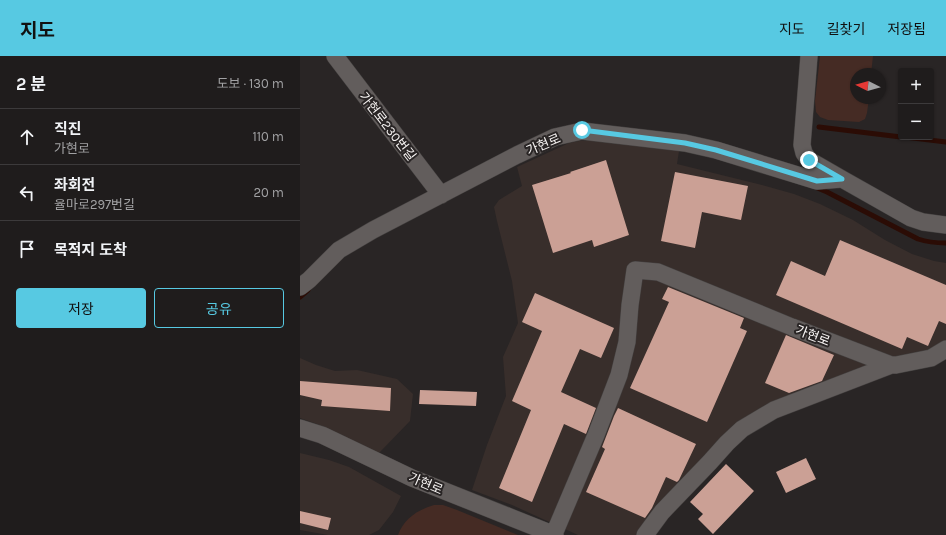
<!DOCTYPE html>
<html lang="ko">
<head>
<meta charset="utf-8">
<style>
	:root { --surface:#1f1c1c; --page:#272525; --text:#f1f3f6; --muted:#a1a1a3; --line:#3c3a3b; --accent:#57c9e2 }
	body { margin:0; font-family:Karla,"Noto Sans KR",sans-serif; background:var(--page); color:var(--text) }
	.controls { position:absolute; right:12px; top:12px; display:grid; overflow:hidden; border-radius:4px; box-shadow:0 1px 3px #0004 }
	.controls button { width:36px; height:36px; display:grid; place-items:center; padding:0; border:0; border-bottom:1px solid var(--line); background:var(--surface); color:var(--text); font:20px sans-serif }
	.compass { position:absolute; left:550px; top:12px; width:36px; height:36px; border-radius:50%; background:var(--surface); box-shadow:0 1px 3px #0004; rotate:276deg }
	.stop { position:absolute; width:12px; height:12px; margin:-9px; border:3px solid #57c9e2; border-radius:50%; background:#fff }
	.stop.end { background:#57c9e2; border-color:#fff; box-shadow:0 1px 4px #0008 }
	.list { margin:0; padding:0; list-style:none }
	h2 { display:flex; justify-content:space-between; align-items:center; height:52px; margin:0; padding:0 16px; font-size:17px }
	h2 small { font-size:13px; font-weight:400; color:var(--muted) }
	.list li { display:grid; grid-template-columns:26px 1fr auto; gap:12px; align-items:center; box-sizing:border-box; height:56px; padding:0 16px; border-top:1px solid var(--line) }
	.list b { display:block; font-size:15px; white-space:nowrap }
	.list p { margin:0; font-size:13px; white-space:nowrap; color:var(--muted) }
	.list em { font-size:13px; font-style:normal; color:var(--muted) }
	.actions { display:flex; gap:8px; padding:12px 16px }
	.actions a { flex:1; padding:9px 0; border:1px solid var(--accent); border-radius:4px; text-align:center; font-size:14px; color:var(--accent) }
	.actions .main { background:var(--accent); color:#111 }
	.icon { flex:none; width:22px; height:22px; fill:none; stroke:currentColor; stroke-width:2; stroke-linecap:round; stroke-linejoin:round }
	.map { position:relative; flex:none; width:646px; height:479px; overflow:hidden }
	header { display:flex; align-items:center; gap:24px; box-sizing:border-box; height:56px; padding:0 20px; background:var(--accent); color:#111 }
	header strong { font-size:19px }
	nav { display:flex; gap:22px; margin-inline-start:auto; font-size:14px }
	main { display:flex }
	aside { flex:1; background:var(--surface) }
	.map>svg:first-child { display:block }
	.built { fill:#382e2b }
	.green { fill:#452b24 }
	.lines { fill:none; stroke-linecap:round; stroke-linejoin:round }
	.stream { stroke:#2b0c05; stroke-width:5 }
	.building { fill:#cba095 }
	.minor-casing { stroke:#444140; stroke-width:18 }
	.minor { stroke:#625d5c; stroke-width:17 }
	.route { stroke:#57c9e2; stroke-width:5 }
	.labels { text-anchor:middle; stroke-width:4; stroke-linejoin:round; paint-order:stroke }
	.street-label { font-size:13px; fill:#f7f4f3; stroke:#292525 }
</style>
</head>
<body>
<header>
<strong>지도</strong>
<nav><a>지도</a><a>길찾기</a><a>저장됨</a></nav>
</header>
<main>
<aside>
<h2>2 분<small>도보 · 130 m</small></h2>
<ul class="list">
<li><svg class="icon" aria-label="ahead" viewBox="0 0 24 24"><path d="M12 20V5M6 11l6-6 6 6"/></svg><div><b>직진</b><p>가현로</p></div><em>110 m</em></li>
<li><svg class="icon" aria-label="left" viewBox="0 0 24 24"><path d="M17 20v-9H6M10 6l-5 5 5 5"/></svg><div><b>좌회전</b><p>율마로297번길</p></div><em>20 m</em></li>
<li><svg class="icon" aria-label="arrive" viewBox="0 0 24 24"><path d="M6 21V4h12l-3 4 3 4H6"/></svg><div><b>목적지 도착</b></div></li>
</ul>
<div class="actions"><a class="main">저장</a><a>공유</a></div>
</aside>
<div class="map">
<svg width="646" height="479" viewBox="0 0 646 479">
	<rect width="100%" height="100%" fill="#292525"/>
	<path class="built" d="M 293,84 L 379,95 L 377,108 L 462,129 L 494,138 L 520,148 L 553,164 L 585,184 L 612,198 L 634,205 L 646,207 L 646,289 L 473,351 L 340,479 L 278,479 L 212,449 L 172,434 L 187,389 L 206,340 L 203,301 L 218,267 L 212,225 L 197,165 L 194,151 L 199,144 L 222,130 L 217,111 L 269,87 L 279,85 Z
		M 0,302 L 16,309 L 35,315 L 57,314 L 97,323 L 113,338 L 110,365 L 79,397 L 17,368 L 0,362 Z
		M 0,397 L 29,404 L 49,411 L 101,440 L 93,456 L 79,474 L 69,479 L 28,479 L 0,474 Z"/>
	<path class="green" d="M 520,0 L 573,0 L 571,18 L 556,18 L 556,42 L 569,42 L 567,57 L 565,63 L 559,66 L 528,64 L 520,61 L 516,56 L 515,45 Z
		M 134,449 L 143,449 L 157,454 L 218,479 L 98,479 C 104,463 117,454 134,449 Z"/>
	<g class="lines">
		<path class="stream" d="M 519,71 L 601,81
			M 605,81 L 646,86
			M 515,131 L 527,136 L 618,183 C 627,186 636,187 646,187
			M 0,241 L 8,234"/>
	</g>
	<path class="building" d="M 306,104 L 329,179 L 294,191 L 292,184 L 253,197 L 232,129 L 271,117 L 270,116 Z
		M 375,116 L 448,130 L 441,164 L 402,156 L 395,192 L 361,185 Z
		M 540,184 L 646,229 L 646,268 L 639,265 L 628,290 L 607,281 L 602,293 L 476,239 L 491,205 L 525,220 Z
		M 368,231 L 444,262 L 440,272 L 447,275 L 407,366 L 330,332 L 369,246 L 362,243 Z
		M 235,237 L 314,272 L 301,302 L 280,293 L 261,336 L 296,352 L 286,378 L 264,368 L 232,446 L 199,432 L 231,354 L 212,345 L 242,275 L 222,266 Z
		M 486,279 L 534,299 L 522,325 L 489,337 L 465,327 Z
		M 0,325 L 91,332 L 90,355 L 21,350 L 22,344 L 0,339 Z
		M 120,334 L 177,336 L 176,350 L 119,348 Z
		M 318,352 L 396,388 L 379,424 L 377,426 L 366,421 L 352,452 L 345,462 L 286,436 L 305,393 L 302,391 L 314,360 Z
		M 506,402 L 516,423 L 486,437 L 476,416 Z
		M 426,408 L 454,435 L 413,478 L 398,463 L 403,458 L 390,446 Z
		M 0,455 L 31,462 L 28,474 L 0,467 Z"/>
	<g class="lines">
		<g class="minor-casing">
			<path id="minor" d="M 35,0 L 141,139
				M 509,0 L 502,89 L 504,97 L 509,104 L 542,123 L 611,162 L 623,166 L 646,169
				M 0,231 L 9,224 L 39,194 L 73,174 L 217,99 L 255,81 L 282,75 L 385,87 L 416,94 L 517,125 L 542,123
				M 0,372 L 22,379 L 112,422 L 255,479
				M 254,478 L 296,379 L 319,319 L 327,286 L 330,249 L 335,214 L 358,216 L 492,271 L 591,309
				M 345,479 L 362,456 L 410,406 L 427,387 L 442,373 L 474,354 L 591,309 L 596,309 L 631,302 L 646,293"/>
		</g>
		<use href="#minor" class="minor"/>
	</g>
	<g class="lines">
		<path class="route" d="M 282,74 L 385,87 L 416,94 L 517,125 L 542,123 L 509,104"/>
	</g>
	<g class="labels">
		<g class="street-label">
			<text transform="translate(88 70) rotate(52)" y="5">가현로230번길</text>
			<text transform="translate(243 88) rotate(-23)" y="5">가현로</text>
			<text transform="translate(513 279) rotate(21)" y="5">가현로</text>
			<text transform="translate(126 427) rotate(23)" y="5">가현로</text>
		</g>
	</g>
</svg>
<div class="controls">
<button>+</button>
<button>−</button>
</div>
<svg class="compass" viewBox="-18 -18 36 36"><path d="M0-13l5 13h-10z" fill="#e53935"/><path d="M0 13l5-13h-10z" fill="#a1a1a3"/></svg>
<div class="stop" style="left:282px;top:74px"></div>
<div class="stop end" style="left:509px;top:104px"></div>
</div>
</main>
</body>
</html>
